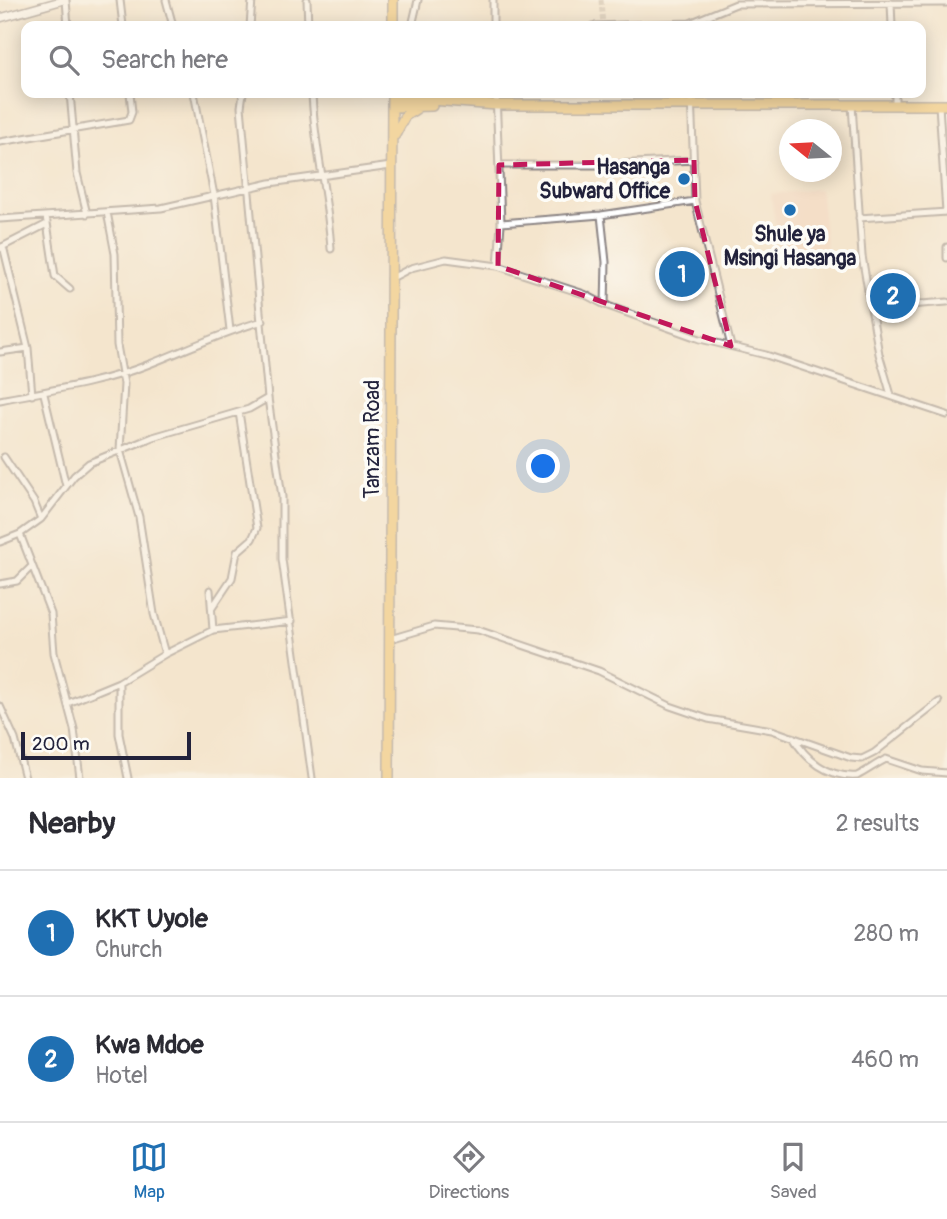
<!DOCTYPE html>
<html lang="en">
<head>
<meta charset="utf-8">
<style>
	:root { --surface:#fff; --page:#f2f2f3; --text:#2b2b33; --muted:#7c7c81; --line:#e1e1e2; --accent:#1f6fb2 }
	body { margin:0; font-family:Pangolin,sans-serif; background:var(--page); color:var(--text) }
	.compass { position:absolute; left:779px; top:119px; width:63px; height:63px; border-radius:50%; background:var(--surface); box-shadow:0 4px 18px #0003; rotate:288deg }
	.scale { position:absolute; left:21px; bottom:18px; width:170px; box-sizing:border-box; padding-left:7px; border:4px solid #22223b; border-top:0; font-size:19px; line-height:24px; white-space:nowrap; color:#22223b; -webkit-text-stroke:5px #fdfcf7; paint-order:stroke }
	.you { position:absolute; left:544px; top:467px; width:24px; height:24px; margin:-18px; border:5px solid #fff; border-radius:50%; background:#1a73e8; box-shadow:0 0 0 10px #1a73e833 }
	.badge { display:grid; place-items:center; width:46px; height:46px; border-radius:50%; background:var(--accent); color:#fff; font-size:23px; font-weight:700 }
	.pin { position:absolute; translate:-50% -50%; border:4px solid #fff; box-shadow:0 2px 7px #0006 }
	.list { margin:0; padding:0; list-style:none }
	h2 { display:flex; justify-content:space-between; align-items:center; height:91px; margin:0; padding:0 28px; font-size:30px }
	h2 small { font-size:23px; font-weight:400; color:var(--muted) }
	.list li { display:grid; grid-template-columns:46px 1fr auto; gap:21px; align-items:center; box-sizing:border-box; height:126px; padding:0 28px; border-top:2px solid var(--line) }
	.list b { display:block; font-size:26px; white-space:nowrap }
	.list p { margin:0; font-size:23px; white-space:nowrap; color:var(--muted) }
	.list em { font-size:23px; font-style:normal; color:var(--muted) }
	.icon { flex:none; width:38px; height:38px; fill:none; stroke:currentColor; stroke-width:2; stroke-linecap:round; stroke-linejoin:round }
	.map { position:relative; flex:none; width:947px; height:778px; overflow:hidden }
	.search { position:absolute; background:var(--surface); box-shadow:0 4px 18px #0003; left:21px; right:21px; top:21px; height:77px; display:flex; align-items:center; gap:18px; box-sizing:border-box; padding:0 24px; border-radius:14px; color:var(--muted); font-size:26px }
	.sheet { height:343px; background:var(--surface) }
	nav { display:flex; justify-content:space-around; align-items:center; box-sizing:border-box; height:98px; border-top:2px solid var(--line); background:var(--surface); font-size:19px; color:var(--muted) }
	nav a { display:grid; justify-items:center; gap:4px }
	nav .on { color:var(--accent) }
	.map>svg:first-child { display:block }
	.built { fill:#f3d4bf }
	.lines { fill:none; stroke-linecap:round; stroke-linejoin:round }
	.minor-tunnel { stroke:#cabeb0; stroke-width:5; stroke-dasharray:5 2.5; stroke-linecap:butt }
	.minor-casing { stroke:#8b8484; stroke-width:9 }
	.tertiary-casing { stroke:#8b8484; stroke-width:10 }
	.trunk-casing { stroke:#8b8484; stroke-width:12 }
	.minor { stroke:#fff; stroke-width:5 }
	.tertiary { stroke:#fff; stroke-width:7 }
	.trunk { stroke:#f1c369; stroke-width:9 }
	.marked { fill:none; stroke:#c2185b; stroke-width:5; stroke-dasharray:14 9; stroke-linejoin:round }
	.poi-dot { fill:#1f6fb2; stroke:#fdfcf7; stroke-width:2.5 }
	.labels { text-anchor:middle; stroke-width:7; stroke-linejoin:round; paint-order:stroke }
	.poi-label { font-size:21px; font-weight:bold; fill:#22223b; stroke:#fdfcf7; text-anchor:end }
	.street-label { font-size:21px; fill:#22223b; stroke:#fdfcf7 }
</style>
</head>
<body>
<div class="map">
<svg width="947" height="778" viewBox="0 0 947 778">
	<rect width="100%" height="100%" fill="#fdfcf7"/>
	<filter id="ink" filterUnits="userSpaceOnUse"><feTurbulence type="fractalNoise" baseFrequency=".0143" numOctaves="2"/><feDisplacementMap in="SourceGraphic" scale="14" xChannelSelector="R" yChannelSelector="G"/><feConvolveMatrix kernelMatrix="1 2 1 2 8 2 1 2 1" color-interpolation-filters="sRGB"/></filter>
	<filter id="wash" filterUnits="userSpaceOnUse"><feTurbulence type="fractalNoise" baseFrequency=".00686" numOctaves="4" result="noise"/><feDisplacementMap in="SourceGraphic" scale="28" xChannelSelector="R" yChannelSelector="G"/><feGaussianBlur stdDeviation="1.57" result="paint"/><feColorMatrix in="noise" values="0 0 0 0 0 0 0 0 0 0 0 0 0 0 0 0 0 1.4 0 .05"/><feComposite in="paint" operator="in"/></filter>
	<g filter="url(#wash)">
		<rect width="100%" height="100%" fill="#f4e5cd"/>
		<path class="built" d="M 820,189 L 828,258 L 781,265 L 771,194 Z"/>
	</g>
	<g filter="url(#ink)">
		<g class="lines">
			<path class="minor-tunnel" d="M 601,0 L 603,26
				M 649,93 L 649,104"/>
			<g class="minor-casing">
				<path id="minor" d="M 66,0 L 68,26
					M 120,0 L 123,26
					M 166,0 L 173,26
					M 307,0 L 308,26
					M 493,0 L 493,26
					M 891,3 L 892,26
					M 690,23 L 736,4 L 947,3
					M 250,26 L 252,0
					M 412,26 L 418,0
					M 592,26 L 690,23
					M 70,93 L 77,173 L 87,214
					M 194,93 L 214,195 L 230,330
					M 243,93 L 241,107 L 268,398 L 282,497 L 282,559 L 312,778
					M 312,93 C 314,146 328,196 331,249
					M 496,93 L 501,223 L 498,266
					M 691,93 L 695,201 L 731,346
					M 895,93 L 895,106
					M 852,105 L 862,256 L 879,354 L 891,395
					M 939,105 L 946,212
					M 0,142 L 129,120 L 132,112 L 130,93
					M 499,165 L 595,165 L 694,160
					M 107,212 L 115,254 L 117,345 L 124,384 L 120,450 L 139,517 L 154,614 L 165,654
					M 601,215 L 606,262 L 605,305
					M 46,216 L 55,276 L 70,289
					M 859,218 L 947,212
					M 0,219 L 161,208 L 270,183 L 391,166
					M 501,223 L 601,215 L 695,201
					M 0,247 L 4,250 L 28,348 L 32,395
					M 2,247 L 47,224
					M 947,247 L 947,258
					M 390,279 L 411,268 L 446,259 L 498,266 L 584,294 L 605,305 L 700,339 L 766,355 L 947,415
					M 872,308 L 947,302
					M 0,352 L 28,348
					M 44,394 L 66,486
					M 0,400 C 50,390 99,384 147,365 C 186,350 222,332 263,321
					M 4,457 L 34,502 L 41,519
					M 20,534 L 51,614 L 54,653 L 74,729 L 80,778
					M 0,542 L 20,534 L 41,519 L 74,476 L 89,463 L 153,437 L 249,409 L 268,398
					M 0,584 L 17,581 L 32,566
					M 210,590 L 213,630
					M 212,608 L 232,578 L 237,552 L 252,539 L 257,528 L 239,412
					M 390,639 L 434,626 L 478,630 L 599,671 L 670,706 L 708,719 L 772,730 L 851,758 L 862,759 L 874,753 L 939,702
					M 119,682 L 119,734 L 128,778
					M 68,703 L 119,682 L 165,654 L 213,630 L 292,621
					M 0,706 L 15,739 L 25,778
					M 793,737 C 805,759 828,778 857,776 C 867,771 876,764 886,759 L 922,771 L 947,773"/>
			</g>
			<g class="tertiary-casing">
				<path id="tertiary" d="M 0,18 L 64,0"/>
			</g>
			<g class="trunk-casing">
				<path id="trunk" d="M 393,0 L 393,26
					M 392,101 L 405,98 L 497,105 L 947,105
					M 392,107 L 432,106
					M 395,135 L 405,116 L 416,109
					M 389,778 L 392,93"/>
			</g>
			<use href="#minor" class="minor"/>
			<use href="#tertiary" class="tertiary"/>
			<use href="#trunk" class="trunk"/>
		</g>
	</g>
	<path d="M0 0H947V778H0ZM 694,160 L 695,201 L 731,346 L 498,266 L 499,165 Z" fill="#f4e5cd" fill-opacity=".55" fill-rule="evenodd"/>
	<path class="marked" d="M 694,160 L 695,201 L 731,346 L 498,266 L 499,165 Z"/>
	<g class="poi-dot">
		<circle cx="684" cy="179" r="7"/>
		<circle cx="790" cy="210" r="7"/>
	</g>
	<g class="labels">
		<g class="poi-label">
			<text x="670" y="174">Hasanga<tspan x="670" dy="24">Subward Office</tspan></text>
			<text x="790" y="241" text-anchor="middle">Shule ya<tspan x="790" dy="24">Msingi Hasanga</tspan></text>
		</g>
		<g class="street-label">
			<text transform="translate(372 439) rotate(-90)" y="7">Tanzam Road</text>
		</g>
	</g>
</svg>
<svg class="compass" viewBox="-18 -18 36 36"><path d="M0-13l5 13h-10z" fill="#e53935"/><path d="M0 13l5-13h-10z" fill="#7c7c81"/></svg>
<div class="scale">200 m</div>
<div class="you"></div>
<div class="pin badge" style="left:682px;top:274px">1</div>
<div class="pin badge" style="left:893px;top:296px">2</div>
<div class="search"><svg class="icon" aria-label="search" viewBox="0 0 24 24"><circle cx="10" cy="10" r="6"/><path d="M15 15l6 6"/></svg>Search here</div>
</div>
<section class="sheet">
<h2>Nearby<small>2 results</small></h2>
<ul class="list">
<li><span class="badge">1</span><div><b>KKT Uyole</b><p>Church</p></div><em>280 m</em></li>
<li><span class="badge">2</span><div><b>Kwa Mdoe</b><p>Hotel</p></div><em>460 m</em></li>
</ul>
</section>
<nav>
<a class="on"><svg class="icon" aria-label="map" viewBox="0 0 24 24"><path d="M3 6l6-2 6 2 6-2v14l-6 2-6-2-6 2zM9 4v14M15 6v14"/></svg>Map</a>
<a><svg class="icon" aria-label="directions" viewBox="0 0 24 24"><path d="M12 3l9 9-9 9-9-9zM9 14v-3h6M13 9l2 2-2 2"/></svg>Directions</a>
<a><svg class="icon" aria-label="saved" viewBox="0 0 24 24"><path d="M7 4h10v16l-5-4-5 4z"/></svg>Saved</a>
</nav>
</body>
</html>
